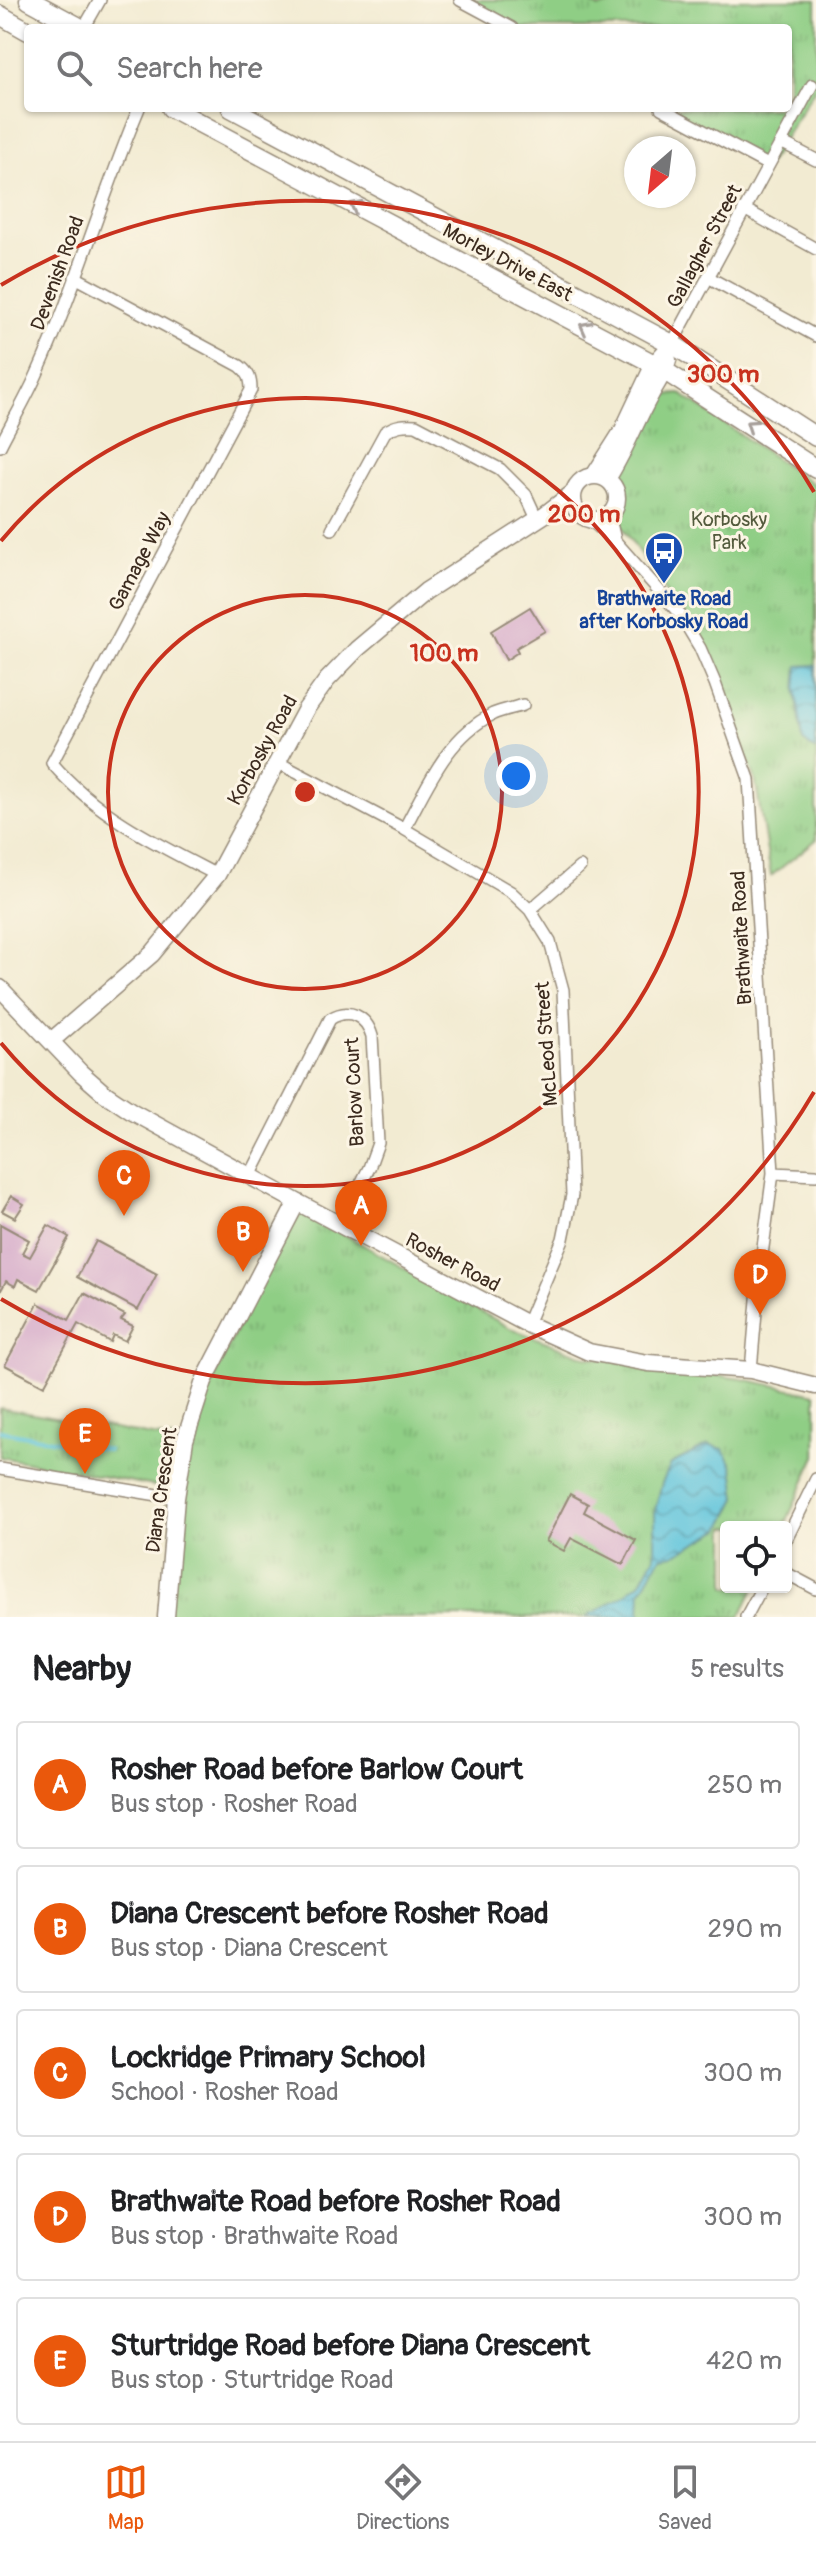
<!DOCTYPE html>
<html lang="en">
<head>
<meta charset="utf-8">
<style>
	:root { --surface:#fff; --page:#f2f2f2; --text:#202124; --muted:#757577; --line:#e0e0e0; --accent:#ea580c }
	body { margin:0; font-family:Pangolin,sans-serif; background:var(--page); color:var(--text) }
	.controls { position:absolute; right:24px; bottom:24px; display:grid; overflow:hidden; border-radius:8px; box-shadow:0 2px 6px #0004 }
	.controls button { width:72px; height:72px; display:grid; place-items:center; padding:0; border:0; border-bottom:2px solid var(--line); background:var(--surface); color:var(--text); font:40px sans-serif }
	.compass { position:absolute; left:624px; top:136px; width:72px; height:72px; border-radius:50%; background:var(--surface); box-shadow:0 2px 6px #0004; rotate:208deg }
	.you { position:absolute; left:516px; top:776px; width:28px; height:28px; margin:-20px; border:6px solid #fff; border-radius:50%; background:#1a73e8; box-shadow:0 0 0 12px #1a73e833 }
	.badge { display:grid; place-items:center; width:52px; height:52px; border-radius:50%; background:var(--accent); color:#fff; font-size:26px; font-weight:700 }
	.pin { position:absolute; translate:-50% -66px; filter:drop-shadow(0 2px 4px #0008) }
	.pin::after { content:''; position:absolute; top:42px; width:28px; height:24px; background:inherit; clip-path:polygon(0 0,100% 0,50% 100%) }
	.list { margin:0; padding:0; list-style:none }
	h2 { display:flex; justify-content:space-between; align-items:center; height:104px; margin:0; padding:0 32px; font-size:34px }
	h2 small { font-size:26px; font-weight:400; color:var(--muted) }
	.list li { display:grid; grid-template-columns:52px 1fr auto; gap:24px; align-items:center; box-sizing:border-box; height:128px; margin:0 16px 16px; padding:0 16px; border:2px solid var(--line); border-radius:8px }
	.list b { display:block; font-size:30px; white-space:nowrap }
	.list p { margin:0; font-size:26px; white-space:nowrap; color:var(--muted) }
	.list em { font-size:26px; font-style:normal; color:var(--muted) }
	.icon { flex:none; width:44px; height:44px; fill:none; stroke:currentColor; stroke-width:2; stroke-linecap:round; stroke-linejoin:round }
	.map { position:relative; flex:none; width:816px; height:1617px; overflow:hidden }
	.search { position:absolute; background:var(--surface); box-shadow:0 2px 6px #0004; left:24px; right:24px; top:24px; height:88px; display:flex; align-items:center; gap:20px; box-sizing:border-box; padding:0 28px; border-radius:8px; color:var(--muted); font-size:30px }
	.sheet { height:824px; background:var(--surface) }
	nav { display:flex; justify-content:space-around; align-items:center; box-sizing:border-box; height:112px; border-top:2px solid var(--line); background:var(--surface); font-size:22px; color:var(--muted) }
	nav a { display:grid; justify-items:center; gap:4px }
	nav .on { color:var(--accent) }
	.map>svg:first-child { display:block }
	.park { fill:url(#park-tufts); stroke:#657c52; stroke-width:2 }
	.water { fill:url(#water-waves); stroke:#4c777d; stroke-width:2 }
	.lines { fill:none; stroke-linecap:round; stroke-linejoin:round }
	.stream { stroke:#5ec4dc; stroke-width:4 }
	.building { fill:#d6abca }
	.street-casing { stroke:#968a78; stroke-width:14 }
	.secondary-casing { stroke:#968a78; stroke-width:19 }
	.primary-casing { stroke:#968a78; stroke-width:21 }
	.street { stroke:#fff; stroke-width:11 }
	.secondary { stroke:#fff; stroke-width:16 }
	.primary { stroke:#fff; stroke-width:18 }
	.oneway { stroke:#a79f9a }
	.ring { fill:none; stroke:#c8321e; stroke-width:4 }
	.labels { text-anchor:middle; stroke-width:6; stroke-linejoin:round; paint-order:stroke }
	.street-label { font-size:20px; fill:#3b2a1e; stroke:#fcf5e5 }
	.park-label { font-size:20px; fill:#545b3d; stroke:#fcf5e5 }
	.transit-label { font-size:20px; font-weight:bold; fill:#164399; stroke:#fcf5e5 }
	.centre { fill:#c8321e; stroke:#fcf5e5; stroke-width:4 }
	.ring-label { font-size:24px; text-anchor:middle; font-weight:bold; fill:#c8321e; stroke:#fcf5e5; stroke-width:6; stroke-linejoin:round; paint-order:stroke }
</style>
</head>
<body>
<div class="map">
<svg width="816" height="1617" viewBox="0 0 816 1617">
	<defs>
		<pattern id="park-tufts" width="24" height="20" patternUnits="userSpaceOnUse" patternTransform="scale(2)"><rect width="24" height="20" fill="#8fce85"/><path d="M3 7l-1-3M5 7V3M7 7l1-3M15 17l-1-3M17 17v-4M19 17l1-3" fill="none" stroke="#7cb172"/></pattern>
		<pattern id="water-waves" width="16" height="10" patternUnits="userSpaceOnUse" patternTransform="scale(2)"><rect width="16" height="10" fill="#5ec4dc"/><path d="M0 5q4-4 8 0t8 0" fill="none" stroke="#4f9fb2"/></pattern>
	</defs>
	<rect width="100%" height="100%" fill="#fcf5e5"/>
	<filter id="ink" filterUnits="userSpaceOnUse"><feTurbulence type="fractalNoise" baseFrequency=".0125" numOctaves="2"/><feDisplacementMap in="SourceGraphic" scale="16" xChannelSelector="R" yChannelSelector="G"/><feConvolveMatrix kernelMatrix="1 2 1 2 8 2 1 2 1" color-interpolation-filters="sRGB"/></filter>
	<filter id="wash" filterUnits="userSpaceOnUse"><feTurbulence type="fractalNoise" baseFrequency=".006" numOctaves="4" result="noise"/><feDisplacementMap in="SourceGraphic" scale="32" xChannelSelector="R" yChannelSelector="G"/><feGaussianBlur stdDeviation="1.8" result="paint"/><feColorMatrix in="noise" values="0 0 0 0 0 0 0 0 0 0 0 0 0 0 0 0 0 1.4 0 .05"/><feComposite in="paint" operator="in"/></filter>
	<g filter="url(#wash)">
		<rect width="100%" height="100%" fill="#f2ebd2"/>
		<path class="park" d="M 460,0 L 584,0 L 599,8 L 613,4 L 618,0 L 816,0 L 816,87 L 768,165 L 661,108 L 788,108 L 788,28 L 512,28 Z
			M 681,394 L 816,486 L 816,840 L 771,876 L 755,778 L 709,657 L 620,524 L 613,474 L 659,395 Z
			M 294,1206 L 510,1328 L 586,1357 L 742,1379 L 816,1394 L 816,1456 L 784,1527 L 726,1527 L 726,1587 L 755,1587 L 740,1617 L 164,1617 L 185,1440 Z
			M 0,1408 L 174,1440 L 165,1488 L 0,1457 Z"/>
		<path class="water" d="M 816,665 L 816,750 L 803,742 L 796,690 L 798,666 Z
			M 708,1445 L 724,1449 L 733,1467 L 737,1498 L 721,1529 L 674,1555 L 661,1557 L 641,1591 L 640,1617 L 586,1617 L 624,1595 L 641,1582 L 655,1556 L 655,1510 L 662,1483 L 671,1464 Z"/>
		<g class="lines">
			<path class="stream" d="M 0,1431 L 108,1450"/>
		</g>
		<g id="blocks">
			<path class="building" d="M 530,607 L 545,631 L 516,648 L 518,652 L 506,660 L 491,631 Z
				M 11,1196 L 24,1204 L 15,1218 L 2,1211 Z
				M 0,1224 L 29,1240 L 22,1253 L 30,1257 L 48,1225 L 69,1237 L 39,1290 L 18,1279 L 15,1286 L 6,1281 L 0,1292 Z
				M 96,1241 L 157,1274 L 138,1310 L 77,1277 Z
				M 84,1293 L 125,1315 L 121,1320 L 133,1326 L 125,1341 L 113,1335 L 110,1342 L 78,1324 L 44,1386 L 5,1365 L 38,1303 L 69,1320 Z
				M 570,1494 L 588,1504 L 584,1512 L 636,1540 L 623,1565 L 571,1538 L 564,1551 L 546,1541 Z"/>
		</g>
	</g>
	<g filter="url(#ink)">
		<use href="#blocks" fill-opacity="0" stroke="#968a78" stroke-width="2"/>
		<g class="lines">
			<g class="street-casing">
				<path id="street" d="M 460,0 L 512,28
					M 84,28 L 100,0
					M 661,108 L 768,165
					M 781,142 L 816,160
					M 744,209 L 816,249
					M 75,277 L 240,366 C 249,373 251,379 251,390 L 52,763 C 96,815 158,845 217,875
					M 708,277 L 816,336
					M 672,344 L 812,85
					M 0,446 C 12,422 26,399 37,374 C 76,288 102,196 139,108
					M 609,515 L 615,540
					M 589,519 L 615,541 L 679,613 L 700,648 L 715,683 L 749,779 L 773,1173 L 759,1277 L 751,1370
					M 332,529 L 385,432 C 395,425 404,424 416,425 L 500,469 L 526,495 L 537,519
					M 277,762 L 404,829 L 511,892 L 530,910 L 550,942 L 563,990 L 572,1195 L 563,1239 L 527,1324
					M 404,829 C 427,787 447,737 493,714 C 502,710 514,708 523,705
					M 530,910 L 580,867
					M 773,1173 L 816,1175
					M 250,1176 L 330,1019 C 349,1007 366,1016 372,1036 L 378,1143 L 369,1168 L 340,1225
					M 0,1469 L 176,1498
					M 786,1540 L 816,1479
					M 786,1573 L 816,1589
					M 746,1617 L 762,1587"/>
			</g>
			<g class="secondary-casing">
				<path id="secondary" d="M 595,474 L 623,430 L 654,364 L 672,344
					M573 498a22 22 0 1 1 44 0a22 22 0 1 1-44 0Z
					M 607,479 C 625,451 635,422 651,394 C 657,382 665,373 668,360
					M 0,988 L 81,1073 L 104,1093 L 131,1111 L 297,1202 L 527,1324 L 589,1352 L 648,1363 L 751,1370 L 816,1386
					M 51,1041 L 152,954 L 217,875 L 306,709 L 327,680 L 357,649 L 426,591 L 544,515 L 574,492
					M 166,1617 L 176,1498 L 185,1440 L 204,1381 L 297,1202"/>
			</g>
			<g class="primary-casing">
				<path id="primary" d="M 29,0 L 81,28
					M 0,15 L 28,31
					M 171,108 L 654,364 L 816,469
					M 231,108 L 672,344 L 816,437"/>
			</g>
			<use href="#street" class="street"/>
			<use href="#secondary" class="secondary"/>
			<use href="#primary" class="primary"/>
		</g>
		<defs><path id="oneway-chevron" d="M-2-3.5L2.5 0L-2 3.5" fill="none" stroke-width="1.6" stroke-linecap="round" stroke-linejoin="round" transform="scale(2)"/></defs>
		<g class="oneway">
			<use href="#oneway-chevron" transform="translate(355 206) rotate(-152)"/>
			<use href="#oneway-chevron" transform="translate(585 327) rotate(-152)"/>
			<use href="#oneway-chevron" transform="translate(751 425) rotate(-146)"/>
		</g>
	</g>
	<g class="ring">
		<circle cx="305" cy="792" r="197"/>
		<path d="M1 541A394 394 0 1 1 1 1043"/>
		<path d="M814 1092A591 591 0 0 1 1 1299M1 285A591 591 0 0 1 814 492"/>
	</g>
	<defs>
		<g id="bus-pin" transform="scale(2)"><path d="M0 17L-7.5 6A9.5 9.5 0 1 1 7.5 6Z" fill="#1a4fb4" stroke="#fcf5e5"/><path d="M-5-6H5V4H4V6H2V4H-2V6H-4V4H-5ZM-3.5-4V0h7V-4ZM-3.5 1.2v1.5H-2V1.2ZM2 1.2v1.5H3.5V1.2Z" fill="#fff"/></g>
	</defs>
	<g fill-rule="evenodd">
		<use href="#bus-pin" x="664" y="551"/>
	</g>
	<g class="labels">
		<g class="street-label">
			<text transform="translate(704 246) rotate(-62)" y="7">Gallagher Street</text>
			<text transform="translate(508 262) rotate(28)" y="7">Morley Drive East</text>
			<text transform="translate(57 273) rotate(-70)" y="7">Devenish Road</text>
			<text transform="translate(139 561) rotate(-62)" y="7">Gamage Way</text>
			<text transform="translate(262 750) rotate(-61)" y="7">Korbosky Road</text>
			<text transform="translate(741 938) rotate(-93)" y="7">Brathwaite Road</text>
			<text transform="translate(546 1044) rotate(-94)" y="7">McLeod Street</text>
			<text transform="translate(354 1092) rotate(-93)" y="7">Barlow Court</text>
			<text transform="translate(453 1262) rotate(28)" y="7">Rosher Road</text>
			<text transform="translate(161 1490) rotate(-82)" y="7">Diana Crescent</text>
		</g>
		<g class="park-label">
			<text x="729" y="526">Korbosky<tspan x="729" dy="23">Park</tspan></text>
		</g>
		<g class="transit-label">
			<text x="664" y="605">Brathwaite Road<tspan x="664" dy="23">after Korbosky Road</tspan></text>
		</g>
	</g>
	<circle cx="305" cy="792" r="12" class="centre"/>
	<g class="ring-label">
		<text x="723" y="382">300 m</text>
		<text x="584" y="522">200 m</text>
		<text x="444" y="661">100 m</text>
	</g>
</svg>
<div class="controls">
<button><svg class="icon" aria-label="locate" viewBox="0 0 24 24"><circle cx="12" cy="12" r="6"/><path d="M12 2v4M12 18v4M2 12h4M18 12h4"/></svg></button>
</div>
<svg class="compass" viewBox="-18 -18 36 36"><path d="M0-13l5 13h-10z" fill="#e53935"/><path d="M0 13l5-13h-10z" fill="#757577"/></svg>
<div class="you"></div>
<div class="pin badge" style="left:361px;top:1246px">A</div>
<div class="pin badge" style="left:243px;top:1272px">B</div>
<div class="pin badge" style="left:124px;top:1216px">C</div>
<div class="pin badge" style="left:760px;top:1315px">D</div>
<div class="pin badge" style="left:85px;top:1474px">E</div>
<div class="search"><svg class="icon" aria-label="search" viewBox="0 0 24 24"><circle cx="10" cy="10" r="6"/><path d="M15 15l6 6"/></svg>Search here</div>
</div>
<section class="sheet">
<h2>Nearby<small>5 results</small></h2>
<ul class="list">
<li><span class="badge">A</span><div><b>Rosher Road before Barlow Court</b><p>Bus stop · Rosher Road</p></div><em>250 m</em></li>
<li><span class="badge">B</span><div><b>Diana Crescent before Rosher Road</b><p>Bus stop · Diana Crescent</p></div><em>290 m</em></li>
<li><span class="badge">C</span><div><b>Lockridge Primary School</b><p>School · Rosher Road</p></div><em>300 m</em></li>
<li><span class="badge">D</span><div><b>Brathwaite Road before Rosher Road</b><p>Bus stop · Brathwaite Road</p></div><em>300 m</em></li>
<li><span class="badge">E</span><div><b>Sturtridge Road before Diana Crescent</b><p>Bus stop · Sturtridge Road</p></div><em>420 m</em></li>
</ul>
</section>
<nav>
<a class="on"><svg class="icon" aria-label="map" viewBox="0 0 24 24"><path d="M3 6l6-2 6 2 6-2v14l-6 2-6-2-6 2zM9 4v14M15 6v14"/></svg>Map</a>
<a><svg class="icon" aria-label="directions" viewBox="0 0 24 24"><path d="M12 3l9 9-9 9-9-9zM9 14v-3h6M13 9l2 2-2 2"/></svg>Directions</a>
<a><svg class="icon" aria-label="saved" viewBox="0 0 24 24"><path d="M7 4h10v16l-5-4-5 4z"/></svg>Saved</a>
</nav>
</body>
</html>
